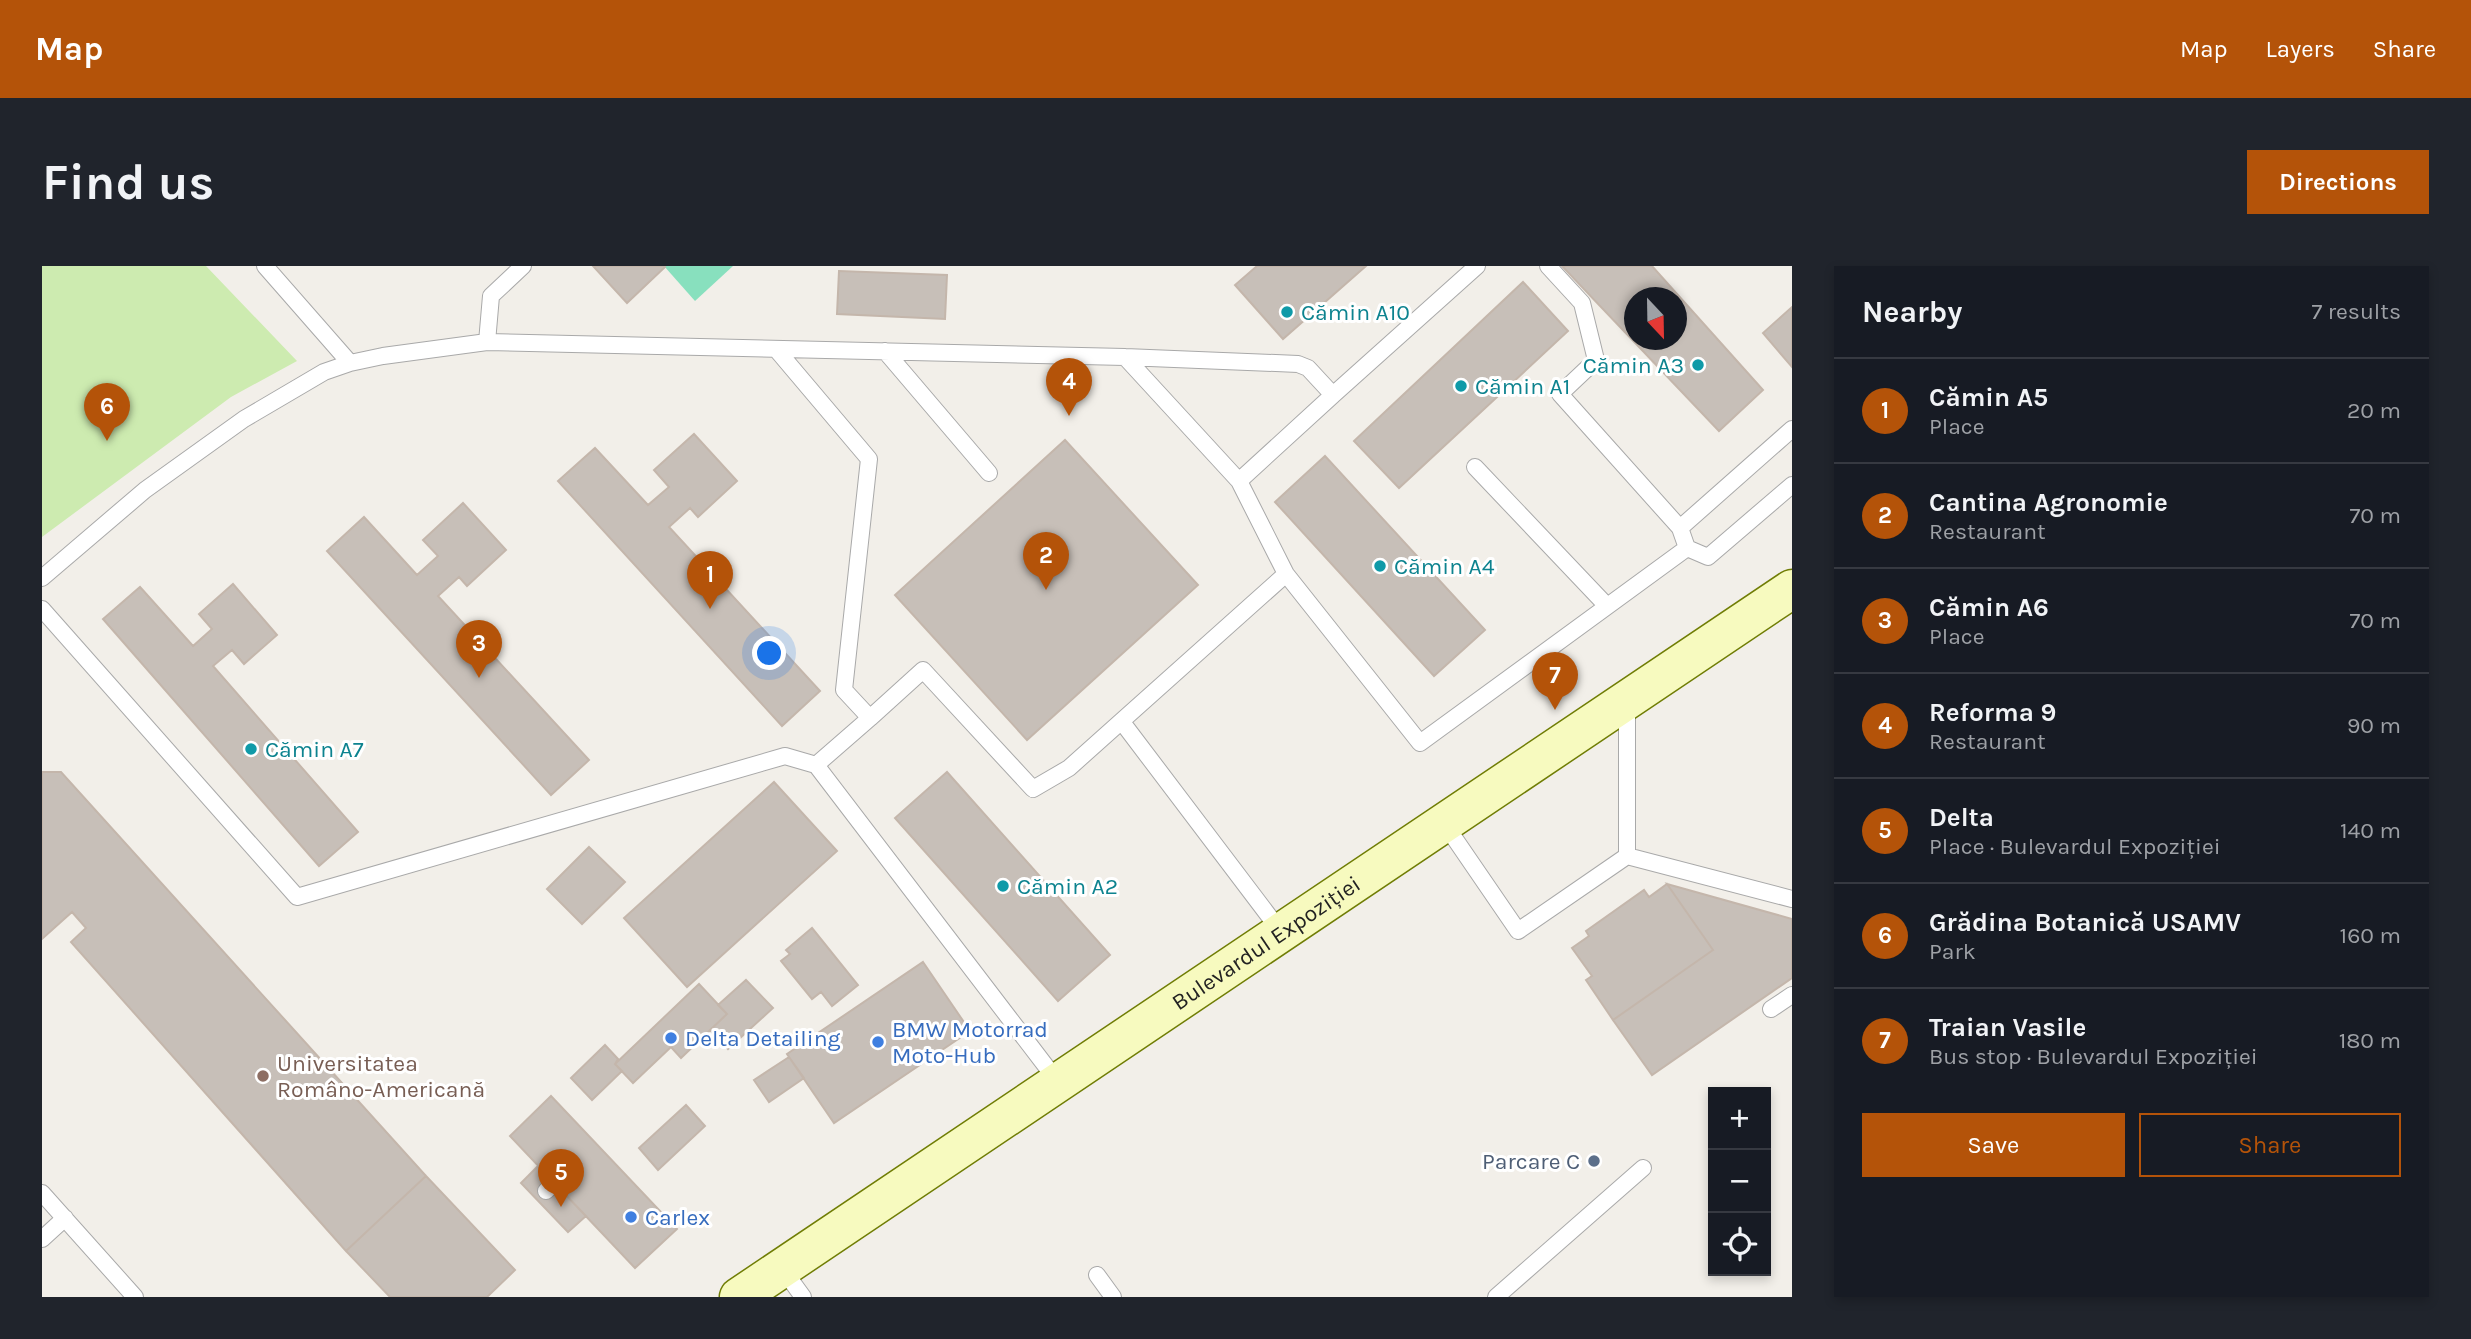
<!DOCTYPE html>
<html lang="en">
<head>
<meta charset="utf-8">
<style>
	:root { --surface:#171b24; --page:#20242c; --text:#f1f3f6; --muted:#9ea1a6; --line:#363941; --accent:#b45309 }
	body { margin:0; font-family:Karla,sans-serif; background:var(--page); color:var(--text) }
	.controls { position:absolute; right:21px; bottom:21px; display:grid; overflow:hidden; border-radius:0px; box-shadow:0 4px 10px #0003 }
	.controls button { width:63px; height:63px; display:grid; place-items:center; padding:0; border:0; border-bottom:2px solid var(--line); background:var(--surface); color:var(--text); font:35px sans-serif }
	.compass { position:absolute; left:1582px; top:21px; width:63px; height:63px; border-radius:50%; background:var(--surface); box-shadow:0 4px 10px #0003; rotate:158deg }
	.you { position:absolute; left:728px; top:388px; width:24px; height:24px; margin:-18px; border:5px solid #fff; border-radius:50%; background:#1a73e8; box-shadow:0 0 0 10px #1a73e833 }
	.badge { display:grid; place-items:center; width:46px; height:46px; border-radius:50%; background:var(--accent); color:#fff; font-size:23px; font-weight:700 }
	.pin { position:absolute; translate:-50% -58px; filter:drop-shadow(0 2px 4px #0008) }
	.pin::after { content:''; position:absolute; top:37px; width:24px; height:21px; background:inherit; clip-path:polygon(0 0,100% 0,50% 100%) }
	.list { margin:0; padding:0; list-style:none }
	h2 { display:flex; justify-content:space-between; align-items:center; height:91px; margin:0; padding:0 28px; font-size:30px }
	h2 small { font-size:23px; font-weight:400; color:var(--muted) }
	.list li { display:grid; grid-template-columns:46px 1fr auto; gap:21px; align-items:center; box-sizing:border-box; height:105px; padding:0 28px; border-top:2px solid var(--line) }
	.list b { display:block; font-size:26px; white-space:nowrap }
	.list p { margin:0; font-size:23px; white-space:nowrap; color:var(--muted) }
	.list em { font-size:23px; font-style:normal; color:var(--muted) }
	.actions { display:flex; gap:14px; padding:21px 28px }
	.actions a { flex:1; padding:16px 0; border:2px solid var(--accent); border-radius:0px; text-align:center; font-size:24px; color:var(--accent) }
	.actions .main { background:var(--accent); color:#fff }
	.icon { flex:none; width:38px; height:38px; fill:none; stroke:currentColor; stroke-width:2; stroke-linecap:round; stroke-linejoin:round }
	.map { position:relative; flex:none; width:1750px; height:1031px; overflow:hidden; border-radius:0px }
	header { display:flex; align-items:center; gap:42px; box-sizing:border-box; height:98px; padding:0 35px; background:var(--accent); color:#fff }
	header strong { font-size:33px }
	nav { display:flex; gap:38px; margin-inline-start:auto; font-size:24px }
	.intro { display:flex; align-items:center; justify-content:space-between; box-sizing:border-box; height:168px; padding:0 42px }
	h1 { margin:0; font-size:49px }
	.button { padding:18px 32px; border-radius:0px; background:var(--accent); color:#fff; font-size:24px; font-weight:700 }
	main { display:flex; gap:42px; padding:0 42px }
	aside { flex:1; background:var(--surface); border-radius:0px; box-shadow:0 4px 10px #0003 }
	.map>svg:first-child { display:block }
	.grass { fill:#cdebb0 }
	.pitch { fill:#88e0be }
	.building { fill:#c7bfb8; stroke:#c4b6ab; stroke-width:2; fill-rule:evenodd }
	.lines { fill:none; stroke-linecap:round; stroke-linejoin:round }
	.lane-casing { stroke:#a9a9a9; stroke-width:18 }
	.secondary-casing { stroke:#707d05; stroke-width:41 }
	.lane { stroke:#fff; stroke-width:16 }
	.secondary { stroke:#f7fabf; stroke-width:38 }
	.culture-dot { fill:#0f9aa8; stroke:#fff; stroke-width:2.5 }
	.shop-dot { fill:#3f7fe0; stroke:#fff; stroke-width:2.5 }
	.education-dot { fill:#8d6e63; stroke:#fff; stroke-width:2.5 }
	.service-dot { fill:#5c6f8a; stroke:#fff; stroke-width:2.5 }
	.labels { text-anchor:middle; stroke-width:6; stroke-linejoin:round; paint-order:stroke }
	.culture-label { font-size:23px; fill:#0d838f; stroke:#fff; text-anchor:start }
	.street-label { font-size:23px; fill:#222; stroke:#fff }
	.shop-label { font-size:23px; fill:#366cbe; stroke:#fff; text-anchor:start }
	.education-label { font-size:23px; fill:#785e54; stroke:#fff; text-anchor:start }
	.service-label { font-size:23px; fill:#4e5e75; stroke:#fff; text-anchor:end }
</style>
</head>
<body>
<header>
<strong>Map</strong>
<nav><a>Map</a><a>Layers</a><a>Share</a></nav>
</header>
<div class="intro"><h1>Find us</h1><a class="button">Directions</a></div>
<main>
<div class="map">
<svg width="1750" height="1031" viewBox="0 0 1750 1031">
	<rect width="100%" height="100%" fill="#f2efe9"/>
	<path class="grass" d="M 0,0 L 164,0 L 255,95 L 189,131 L 0,271 Z"/>
	<path class="pitch" d="M 622,0 L 691,0 L 653,35 Z"/>
	<path class="building" d="M 551,0 L 622,0 L 623,1 L 585,37 Z
		M 1215,0 L 1324,0 L 1241,73 L 1193,19 Z
		M 1520,0 L 1610,0 L 1721,124 L 1677,165 ZM 1592,32 L 1634,32 L 1634,74 L 1592,74 Z
		M 797,5 L 905,9 L 903,53 L 795,48 Z
		M 1481,16 L 1526,65 L 1357,222 L 1312,175 Z
		M 1750,41 L 1750,101 L 1721,67 Z
		M 652,168 L 695,215 L 656,251 L 648,242 L 627,261 L 778,425 L 740,460 L 516,215 L 553,182 L 606,239 L 627,221 L 612,204 Z
		M 1023,174 L 1156,319 L 985,474 L 853,329 Z
		M 1283,190 L 1443,364 L 1392,410 L 1233,236 Z
		M 421,237 L 464,284 L 425,320 L 417,311 L 396,330 L 547,494 L 509,529 L 285,285 L 322,251 L 375,309 L 396,290 L 381,274 Z
		M 191,318 L 235,369 L 202,398 L 190,384 L 171,400 L 316,566 L 277,600 L 61,353 L 98,321 L 151,380 L 170,363 L 157,348 Z
		M 0,506 L 19,506 L 384,910 L 304,985 L 29,676 L 44,662 L 30,646 L 0,673 Z
		M 905,506 L 1068,689 L 1016,735 L 853,552 Z
		M 732,516 L 795,585 L 645,721 L 582,652 Z
		M 547,581 L 583,616 L 540,658 L 505,623 Z
		M 1625,618 L 1671,684 L 1571,754 L 1544,714 L 1550,710 L 1530,682 L 1547,670 L 1544,665 L 1602,624 L 1607,631 Z
		M 1625,618 L 1750,653 L 1750,712 L 1610,809 L 1571,754 L 1671,684 Z
		M 770,662 L 816,719 L 790,740 L 779,726 L 770,733 L 739,695 L 748,688 L 744,684 Z
		M 881,696 L 928,765 L 792,857 L 745,788 Z
		M 704,714 L 731,742 L 686,783 L 668,764 L 685,748 L 676,739 Z
		M 657,718 L 685,748 L 639,792 L 629,781 L 591,817 L 573,798 Z
		M 563,779 L 576,793 L 573,798 L 580,805 L 550,834 L 529,812 Z
		M 747,791 L 762,812 L 727,836 L 712,814 Z
		M 509,830 L 635,963 L 593,1002 L 468,870 Z
		M 644,839 L 663,860 L 616,904 L 597,882 Z
		M 496,900 L 544,950 L 526,966 L 479,917 Z
		M 384,910 L 473,1004 L 445,1031 L 348,1031 L 304,985 Z"/>
	<g class="lines">
		<g class="lane-casing">
			<path id="lane" d="M 223,0 L 308,97
				M 1506,0 L 1540,37 L 1554,94 L 1518,128 L 1638,262 L 1645,282 L 1666,291 L 1750,219
				M 445,76 L 449,30 L 481,0
				M 734,83 L 827,193 L 802,424 L 828,452 L 774,499 L 1016,816
				M 843,85 L 947,207
				M 1083,91 L 1197,215 L 1244,308 L 1378,477 L 1645,282
				M 1433,201 L 1565,340
				M 1197,215 L 1291,129
				M 1638,262 L 1750,163
				M 0,312 L 103,224 L 202,153 L 282,106 L 308,97 L 341,90 L 445,76 L 1083,91 L 1256,98 L 1266,102 L 1291,129 L 1435,0
				M 0,343 L 255,631 L 743,490 L 774,499
				M 828,452 L 881,404 L 991,523 L 1027,502 L 1244,308
				M 1080,456 L 1239,666
				M 1402,557 L 1476,665 L 1585,590 L 1750,633
				M 1585,590 L 1585,439
				M 1729,743 L 1750,729
				M 504,925 L 512,917
				M 0,927 L 93,1031
				M 0,973 L 23,952
				M 740,1002 L 761,1031
				M 1055,1009 L 1071,1031
				M 1454,1031 L 1601,902"/>
		</g>
		<g class="secondary-casing">
			<g id="secondary">
				<path id="s1" d="M 697,1031 L 1750,323"/>
			</g>
		</g>
		<use href="#lane" class="lane"/>
		<use href="#secondary" class="secondary"/>
	</g>
	<g class="culture-dot">
		<circle cx="1245" cy="46" r="7"/>
		<circle cx="1656" cy="99" r="7"/>
		<circle cx="1419" cy="120" r="7"/>
		<circle cx="1338" cy="300" r="7"/>
		<circle cx="209" cy="483" r="7"/>
		<circle cx="961" cy="620" r="7"/>
	</g>
	<g class="shop-dot">
		<circle cx="629" cy="772" r="7"/>
		<circle cx="836" cy="776" r="7"/>
		<circle cx="589" cy="951" r="7"/>
	</g>
	<circle class="education-dot" cx="221" cy="810" r="7"/>
	<circle class="service-dot" cx="1552" cy="895" r="7"/>
	<g class="labels">
		<g class="culture-label">
			<text x="1259" y="54">Cămin A10</text>
			<text x="1642" y="107" text-anchor="end">Cămin A3</text>
			<text x="1433" y="128">Cămin A1</text>
			<text x="1352" y="308">Cămin A4</text>
			<text x="223" y="491">Cămin A7</text>
			<text x="975" y="628">Cămin A2</text>
		</g>
		<g class="street-label">
			<text dy="8" stroke="none"><textPath href="#s1" startOffset="635">Bulevardul Expoziției</textPath></text>
		</g>
		<g class="shop-label">
			<text x="850" y="771">BMW Motorrad<tspan x="850" dy="26">Moto-Hub</tspan></text>
			<text x="643" y="780">Delta Detailing</text>
			<text x="603" y="959">Carlex</text>
		</g>
		<g class="education-label">
			<text x="235" y="805">Universitatea<tspan x="235" dy="26">Româno-Americană</tspan></text>
		</g>
		<g class="service-label">
			<text x="1538" y="903">Parcare C</text>
		</g>
	</g>
</svg>
<div class="controls">
<button>+</button>
<button>−</button>
<button><svg class="icon" aria-label="locate" viewBox="0 0 24 24"><circle cx="12" cy="12" r="6"/><path d="M12 2v4M12 18v4M2 12h4M18 12h4"/></svg></button>
</div>
<svg class="compass" viewBox="-18 -18 36 36"><path d="M0-13l5 13h-10z" fill="#e53935"/><path d="M0 13l5-13h-10z" fill="#9ea1a6"/></svg>
<div class="you"></div>
<div class="pin badge" style="left:668px;top:343px">1</div>
<div class="pin badge" style="left:1004px;top:324px">2</div>
<div class="pin badge" style="left:437px;top:412px">3</div>
<div class="pin badge" style="left:1027px;top:150px">4</div>
<div class="pin badge" style="left:519px;top:941px">5</div>
<div class="pin badge" style="left:65px;top:175px">6</div>
<div class="pin badge" style="left:1513px;top:444px">7</div>
</div>
<aside>
<h2>Nearby<small>7 results</small></h2>
<ul class="list">
<li><span class="badge">1</span><div><b>Cămin A5</b><p>Place</p></div><em>20 m</em></li>
<li><span class="badge">2</span><div><b>Cantina Agronomie</b><p>Restaurant</p></div><em>70 m</em></li>
<li><span class="badge">3</span><div><b>Cămin A6</b><p>Place</p></div><em>70 m</em></li>
<li><span class="badge">4</span><div><b>Reforma 9</b><p>Restaurant</p></div><em>90 m</em></li>
<li><span class="badge">5</span><div><b>Delta</b><p>Place · Bulevardul Expoziției</p></div><em>140 m</em></li>
<li><span class="badge">6</span><div><b>Grădina Botanică USAMV</b><p>Park</p></div><em>160 m</em></li>
<li><span class="badge">7</span><div><b>Traian Vasile</b><p>Bus stop · Bulevardul Expoziției</p></div><em>180 m</em></li>
</ul>
<div class="actions"><a class="main">Save</a><a>Share</a></div>
</aside>
</main>
</body>
</html>
